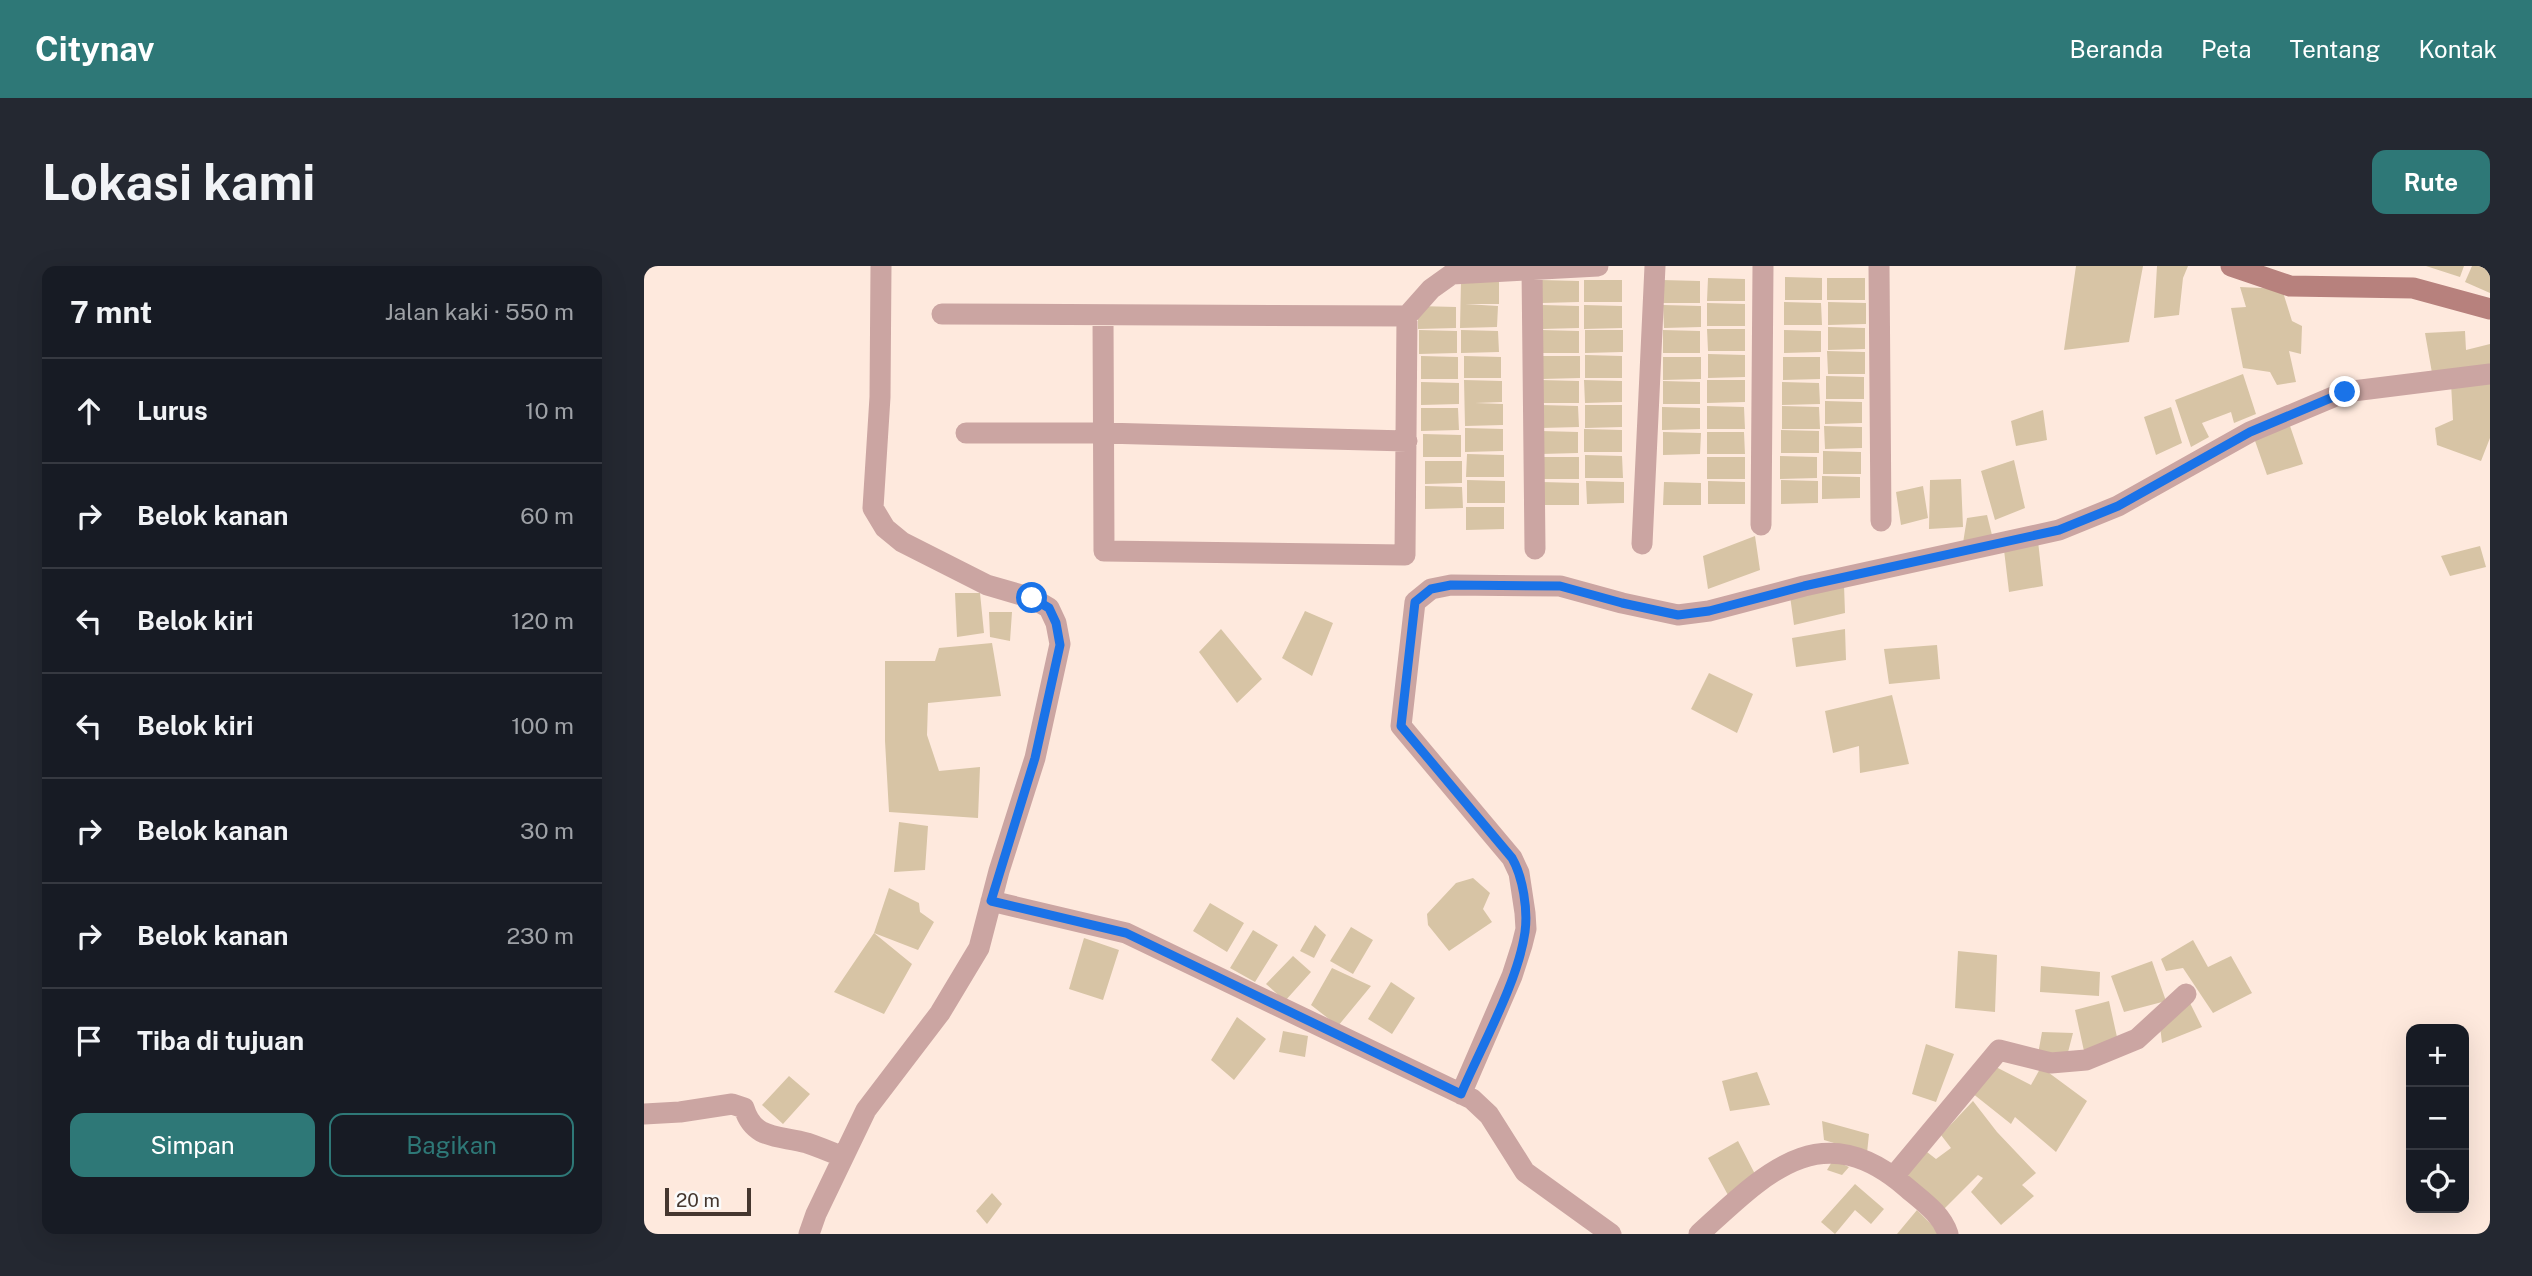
<!DOCTYPE html>
<html lang="id">
<head>
<meta charset="utf-8">
<style>
	:root { --surface:#171b24; --page:#242831; --text:#f1f3f6; --muted:#9ea1a6; --line:#363941; --accent:#2e7877 }
	body { margin:0; font-family:"Public Sans",sans-serif; background:var(--page); color:var(--text) }
	.controls { position:absolute; right:21px; bottom:21px; display:grid; overflow:hidden; border-radius:14px; box-shadow:0 7px 28px #0002 }
	.controls button { width:63px; height:63px; display:grid; place-items:center; padding:0; border:0; border-bottom:2px solid var(--line); background:var(--surface); color:var(--text); font:35px sans-serif }
	.scale { position:absolute; left:21px; bottom:18px; width:86px; box-sizing:border-box; padding-left:7px; border:4px solid #45372f; border-top:0; font-size:19px; line-height:24px; white-space:nowrap; color:#45372f; -webkit-text-stroke:5px #fbfbfb; paint-order:stroke }
	.stop { position:absolute; width:21px; height:21px; margin:-16px; border:5px solid #1a73e8; border-radius:50%; background:#fff }
	.stop.end { background:#1a73e8; border-color:#fff; box-shadow:0 2px 7px #0008 }
	.list { margin:0; padding:0; list-style:none }
	h2 { display:flex; justify-content:space-between; align-items:center; height:91px; margin:0; padding:0 28px; font-size:30px }
	h2 small { font-size:23px; font-weight:400; color:var(--muted) }
	.list li { display:grid; grid-template-columns:46px 1fr auto; gap:21px; align-items:center; box-sizing:border-box; height:105px; padding:0 28px; border-top:2px solid var(--line) }
	.list b { display:block; font-size:26px; white-space:nowrap }
	.list em { font-size:23px; font-style:normal; color:var(--muted) }
	.actions { display:flex; gap:14px; padding:21px 28px }
	.actions a { flex:1; padding:16px 0; border:2px solid var(--accent); border-radius:14px; text-align:center; font-size:24px; color:var(--accent) }
	.actions .main { background:var(--accent); color:#fff }
	.icon { flex:none; width:38px; height:38px; fill:none; stroke:currentColor; stroke-width:2; stroke-linecap:round; stroke-linejoin:round }
	.map { position:relative; flex:none; width:1846px; height:968px; overflow:hidden; border-radius:14px }
	header { display:flex; align-items:center; gap:42px; box-sizing:border-box; height:98px; padding:0 35px; background:var(--accent); color:#fff }
	header strong { font-size:33px }
	nav { display:flex; gap:38px; margin-inline-start:auto; font-size:24px }
	.intro { display:flex; align-items:center; justify-content:space-between; box-sizing:border-box; height:168px; padding:0 42px }
	h1 { margin:0; font-size:49px }
	.button { padding:18px 32px; border-radius:14px; background:var(--accent); color:#fff; font-size:24px; font-weight:700 }
	main { display:flex; gap:42px; padding:0 42px }
	aside { flex:1; background:var(--surface); border-radius:14px; box-shadow:0 7px 28px #0002 }
	.map>svg:first-child { display:block }
	.building { fill:#d7c4a5 }
	.lines { fill:none; stroke-linecap:round; stroke-linejoin:round }
	.street { stroke:#cba5a2; stroke-width:21 }
	.secondary { stroke:#b7817d; stroke-width:21 }
	.route { stroke:#1a73e8; stroke-width:9 }
</style>
</head>
<body>
<header>
<strong>Citynav</strong>
<nav><a>Beranda</a><a>Peta</a><a>Tentang</a><a>Kontak</a></nav>
</header>
<div class="intro"><h1>Lokasi kami</h1><a class="button">Rute</a></div>
<main>
<aside>
<h2>7 mnt<small>Jalan kaki · 550 m</small></h2>
<ul class="list">
<li><svg class="icon" aria-label="ahead" viewBox="0 0 24 24"><path d="M12 20V5M6 11l6-6 6 6"/></svg><div><b>Lurus</b></div><em>10 m</em></li>
<li><svg class="icon" aria-label="right" viewBox="0 0 24 24"><path d="M7 20v-9h11M14 6l5 5-5 5"/></svg><div><b>Belok kanan</b></div><em>60 m</em></li>
<li><svg class="icon" aria-label="left" viewBox="0 0 24 24"><path d="M17 20v-9H6M10 6l-5 5 5 5"/></svg><div><b>Belok kiri</b></div><em>120 m</em></li>
<li><svg class="icon" aria-label="left" viewBox="0 0 24 24"><path d="M17 20v-9H6M10 6l-5 5 5 5"/></svg><div><b>Belok kiri</b></div><em>100 m</em></li>
<li><svg class="icon" aria-label="right" viewBox="0 0 24 24"><path d="M7 20v-9h11M14 6l5 5-5 5"/></svg><div><b>Belok kanan</b></div><em>30 m</em></li>
<li><svg class="icon" aria-label="right" viewBox="0 0 24 24"><path d="M7 20v-9h11M14 6l5 5-5 5"/></svg><div><b>Belok kanan</b></div><em>230 m</em></li>
<li><svg class="icon" aria-label="arrive" viewBox="0 0 24 24"><path d="M6 21V4h12l-3 4 3 4H6"/></svg><div><b>Tiba di tujuan</b></div></li>
</ul>
<div class="actions"><a class="main">Simpan</a><a>Bagikan</a></div>
</aside>
<div class="map">
<svg width="1846" height="968" viewBox="0 0 1846 968">
	<rect width="100%" height="100%" fill="#fee9dd"/>
	<path class="building" d="M 1432,0 L 1499,0 L 1485,76 L 1420,84 Z
		M 1513,0 L 1544,0 L 1539,12 L 1535,49 L 1510,52 Z
		M 1782,0 L 1820,0 L 1816,11 Z
		M 1828,0 L 1846,0 L 1846,27 L 1821,16 Z
		M 1141,11 L 1178,12 L 1178,34 L 1141,34 Z
		M 1064,12 L 1101,13 L 1101,35 L 1063,35 Z
		M 1183,12 L 1221,12 L 1221,34 L 1183,34 Z
		M 897,14 L 935,15 L 935,36 L 898,37 Z
		M 940,14 L 978,14 L 978,36 L 940,36 Z
		M 1018,14 L 1056,15 L 1056,37 L 1018,37 Z
		M 817,15 L 855,16 L 855,38 L 821,38 L 854,40 L 853,61 L 816,62 Z
		M 1596,21 L 1638,23 L 1648,55 L 1658,60 L 1657,88 L 1645,85 L 1652,116 L 1633,119 L 1626,106 L 1599,102 L 1587,42 L 1602,41 Z
		M 1140,36 L 1177,37 L 1178,59 L 1140,59 Z
		M 1184,36 L 1222,37 L 1222,58 L 1184,59 Z
		M 1063,37 L 1101,38 L 1101,60 L 1063,60 Z
		M 898,39 L 935,40 L 935,62 L 898,63 Z
		M 940,39 L 978,40 L 978,62 L 940,63 Z
		M 1019,39 L 1057,40 L 1057,61 L 1020,62 Z
		M 774,40 L 812,41 L 812,62 L 774,63 Z
		M 1184,61 L 1221,62 L 1221,83 L 1184,84 Z
		M 1063,63 L 1101,63 L 1101,85 L 1064,85 Z
		M 775,64 L 813,65 L 813,87 L 775,88 Z
		M 817,64 L 854,65 L 855,86 L 817,87 Z
		M 898,64 L 935,65 L 935,87 L 898,87 Z
		M 941,64 L 979,64 L 979,86 L 941,87 Z
		M 1019,64 L 1056,65 L 1056,87 L 1019,87 Z
		M 1140,64 L 1177,65 L 1177,86 L 1140,87 Z
		M 1821,65 L 1822,84 L 1846,78 L 1846,102 L 1788,107 L 1781,67 Z
		M 1183,85 L 1221,86 L 1221,108 L 1184,108 Z
		M 1064,88 L 1101,89 L 1101,111 L 1064,112 Z
		M 941,89 L 978,90 L 978,112 L 941,112 Z
		M 777,90 L 814,91 L 814,113 L 777,113 Z
		M 820,90 L 857,91 L 857,112 L 820,112 Z
		M 898,90 L 936,90 L 936,112 L 898,113 Z
		M 1019,91 L 1057,91 L 1057,113 L 1019,114 Z
		M 1139,91 L 1176,91 L 1176,113 L 1139,114 Z
		M 1599,108 L 1612,148 L 1590,157 L 1587,146 L 1558,157 L 1565,171 L 1547,181 L 1531,134 Z
		M 1182,110 L 1220,111 L 1220,133 L 1182,133 Z
		M 820,114 L 858,115 L 858,136 L 831,137 L 859,138 L 859,159 L 821,160 Z
		M 897,114 L 935,115 L 935,137 L 898,137 Z
		M 940,114 L 978,115 L 978,136 L 941,137 Z
		M 1063,114 L 1101,114 L 1101,136 L 1063,137 Z
		M 1019,115 L 1056,116 L 1056,138 L 1019,138 Z
		M 777,116 L 815,117 L 815,138 L 777,139 Z
		M 1138,116 L 1175,117 L 1176,138 L 1138,139 Z
		M 1807,117 L 1846,118 L 1846,172 L 1837,195 L 1793,179 L 1791,162 L 1809,154 Z
		M 1181,135 L 1218,136 L 1218,157 L 1181,158 Z
		M 897,139 L 934,140 L 935,161 L 897,162 Z
		M 941,139 L 978,139 L 978,161 L 941,162 Z
		M 1063,140 L 1100,141 L 1101,163 L 1063,163 Z
		M 1138,140 L 1175,141 L 1176,163 L 1138,163 Z
		M 1018,141 L 1056,142 L 1056,163 L 1018,164 Z
		M 1527,141 L 1538,177 L 1512,189 L 1500,151 Z
		M 777,142 L 814,142 L 815,164 L 777,165 Z
		M 1399,144 L 1403,174 L 1372,180 L 1367,155 Z
		M 1180,160 L 1218,161 L 1218,182 L 1181,183 Z
		M 1646,160 L 1659,198 L 1623,209 L 1610,172 Z
		M 821,162 L 859,163 L 859,185 L 821,186 Z
		M 940,163 L 978,164 L 978,186 L 940,186 Z
		M 1137,164 L 1175,165 L 1175,187 L 1137,187 Z
		M 897,165 L 934,166 L 934,187 L 897,188 Z
		M 1019,166 L 1057,167 L 1056,188 L 1019,189 Z
		M 1063,166 L 1100,166 L 1101,188 L 1063,188 Z
		M 779,168 L 817,169 L 817,191 L 779,191 Z
		M 1179,185 L 1217,186 L 1217,208 L 1179,208 Z
		M 823,188 L 860,189 L 860,211 L 822,211 Z
		M 941,189 L 978,190 L 979,212 L 941,212 Z
		M 1136,190 L 1173,191 L 1173,212 L 1136,213 Z
		M 898,191 L 935,191 L 935,213 L 898,213 Z
		M 1063,191 L 1101,191 L 1101,213 L 1063,213 Z
		M 1370,194 L 1381,242 L 1351,254 L 1337,205 Z
		M 781,195 L 818,195 L 818,217 L 781,218 Z
		M 1178,210 L 1216,211 L 1216,232 L 1178,233 Z
		M 1317,213 L 1319,261 L 1285,263 L 1286,214 Z
		M 823,214 L 861,215 L 861,237 L 823,237 Z
		M 1137,214 L 1174,215 L 1174,237 L 1137,238 Z
		M 942,215 L 980,216 L 980,237 L 943,238 Z
		M 1064,215 L 1101,216 L 1101,238 L 1064,238 Z
		M 898,216 L 935,217 L 935,239 L 898,239 Z
		M 1020,216 L 1057,217 L 1057,239 L 1019,239 Z
		M 781,220 L 818,221 L 819,242 L 781,243 Z
		M 1279,220 L 1284,252 L 1257,259 L 1252,226 Z
		M 822,241 L 860,241 L 860,263 L 822,264 Z
		M 1343,249 L 1348,269 L 1319,277 L 1323,252 Z
		M 1111,270 L 1116,304 L 1064,323 L 1059,290 Z
		M 1394,275 L 1399,320 L 1365,326 L 1360,284 Z
		M 1836,280 L 1842,301 L 1806,310 L 1797,290 Z
		M 1200,319 L 1201,347 L 1150,359 L 1146,330 Z
		M 311,327 L 336,327 L 340,367 L 313,371 Z
		M 661,345 L 689,357 L 668,410 L 638,392 Z
		M 345,346 L 368,346 L 366,375 L 346,371 Z
		M 577,363 L 618,413 L 593,437 L 555,386 Z
		M 1201,363 L 1202,394 L 1152,401 L 1148,372 Z
		M 348,377 L 357,430 L 284,437 L 283,469 L 295,505 L 336,501 L 334,552 L 245,546 L 241,475 L 241,395 L 291,395 L 295,382 Z
		M 1293,379 L 1296,413 L 1245,418 L 1240,383 Z
		M 1065,407 L 1109,428 L 1093,467 L 1047,443 Z
		M 1248,429 L 1265,498 L 1216,507 L 1215,480 L 1189,487 L 1181,445 Z
		M 255,556 L 284,560 L 281,604 L 250,606 Z
		M 829,612 L 846,627 L 839,643 L 848,656 L 805,685 L 784,659 L 783,648 L 812,617 Z
		M 245,622 L 275,637 L 276,646 L 290,656 L 274,684 L 230,667 L 268,698 L 240,748 L 190,726 L 230,667 Z
		M 566,637 L 600,657 L 583,686 L 549,665 Z
		M 671,659 L 682,669 L 670,692 L 656,685 Z
		M 707,661 L 729,674 L 709,708 L 686,695 Z
		M 609,664 L 634,679 L 611,716 L 586,702 Z
		M 440,672 L 475,684 L 459,734 L 425,723 Z
		M 1549,674 L 1564,701 L 1587,690 L 1608,727 L 1569,747 L 1539,702 L 1522,705 L 1517,693 Z
		M 1314,685 L 1353,689 L 1351,746 L 1311,742 Z
		M 649,690 L 667,706 L 641,735 L 622,718 Z
		M 1508,695 L 1522,735 L 1480,746 L 1467,710 Z
		M 1397,700 L 1456,706 L 1455,730 L 1396,726 Z
		M 688,702 L 727,720 L 694,760 L 667,739 Z
		M 747,716 L 771,732 L 748,768 L 724,753 Z
		M 1465,735 L 1473,771 L 1440,785 L 1431,744 Z
		M 1546,737 L 1558,761 L 1518,777 L 1516,760 Z
		M 593,751 L 622,773 L 590,814 L 567,794 Z
		M 639,765 L 664,770 L 661,791 L 635,786 Z
		M 1398,766 L 1429,767 L 1423,790 L 1394,788 Z
		M 1282,778 L 1310,788 L 1292,836 L 1268,828 Z
		M 1350,800 L 1387,819 L 1397,801 L 1443,835 L 1412,886 L 1371,851 L 1367,858 L 1328,827 Z
		M 1113,806 L 1126,839 L 1086,845 L 1078,815 Z
		M 145,810 L 166,828 L 139,858 L 118,839 Z
		M 1329,835 L 1353,866 L 1392,907 L 1378,919 L 1390,930 L 1357,959 L 1327,926 L 1339,912 L 1334,909 L 1299,944 L 1262,908 L 1283,886 L 1292,893 L 1307,882 L 1297,869 Z
		M 1178,855 L 1225,868 L 1223,887 L 1180,874 Z
		M 1094,875 L 1112,910 L 1085,931 L 1064,892 Z
		M 1189,894 L 1205,901 L 1198,909 L 1183,904 Z
		M 1211,918 L 1240,943 L 1227,958 L 1211,944 L 1191,968 L 1177,956 Z
		M 348,927 L 358,938 L 343,958 L 332,945 Z
		M 1273,944 L 1297,968 L 1253,968 Z"/>
	<g class="lines">
		<path class="street" d="M 1235,0 L 1237,255
			M 888,3 L 891,283
			M 298,48 L 763,50
			M 459,50 L 460,285 L 761,289 L 763,50 L 787,23 L 808,8 L 954,0
			M 322,167 L 459,167 L 763,175
			M 1117,259 L 1119,0
			M 998,278 L 1011,0
			M 347,635 L 482,667 L 828,833 L 845,849 L 881,906 L 967,968
			M 817,828 L 868,710 L 878,679 L 882,663 L 881,647 L 875,607 L 868,592 L 757,460 L 771,336 L 787,323 L 807,319 L 916,320 L 978,337 L 1034,349 L 1065,345 L 1160,320 L 1415,264 L 1474,240 L 1606,166 L 1701,126 L 1846,108
			M 0,848 L 36,846 L 88,838 L 100,842 C 110,875 136,869 163,877 C 175,881 187,886 199,891
			M 1250,910 L 1355,784 L 1407,797 L 1442,794 L 1493,773 L 1542,728
			M 165,968 L 172,948 L 222,844 L 296,747 L 335,682 L 355,605 L 391,492 L 416,378 L 412,357 L 405,342 L 388,332 L 343,319 L 258,276 L 241,262 L 229,242 L 236,131 L 237,0
			M 1055,968 C 1120,909 1176,847 1262,921 C 1278,935 1297,947 1304,968"/>
		<path class="secondary" d="M 1587,0 L 1646,20 L 1769,22 L 1846,43"/>
	</g>
	<g class="lines">
		<path class="route" d="M 388,332 L 405,342 L 412,357 L 416,379 L 391,492 L 347,635 L 482,667 L 817,828 C 837,781 874,716 881,666 C 884,644 879,611 868,592 L 757,460 L 771,336 L 787,323 L 807,319 L 916,320 L 978,337 L 1034,349 L 1065,345 L 1160,320 L 1415,264 L 1474,240 L 1606,166 L 1701,126"/>
	</g>
</svg>
<div class="controls">
<button>+</button>
<button>−</button>
<button><svg class="icon" aria-label="locate" viewBox="0 0 24 24"><circle cx="12" cy="12" r="6"/><path d="M12 2v4M12 18v4M2 12h4M18 12h4"/></svg></button>
</div>
<div class="scale">20 m</div>
<div class="stop" style="left:388px;top:332px"></div>
<div class="stop end" style="left:1701px;top:126px"></div>
</div>
</main>
</body>
</html>
